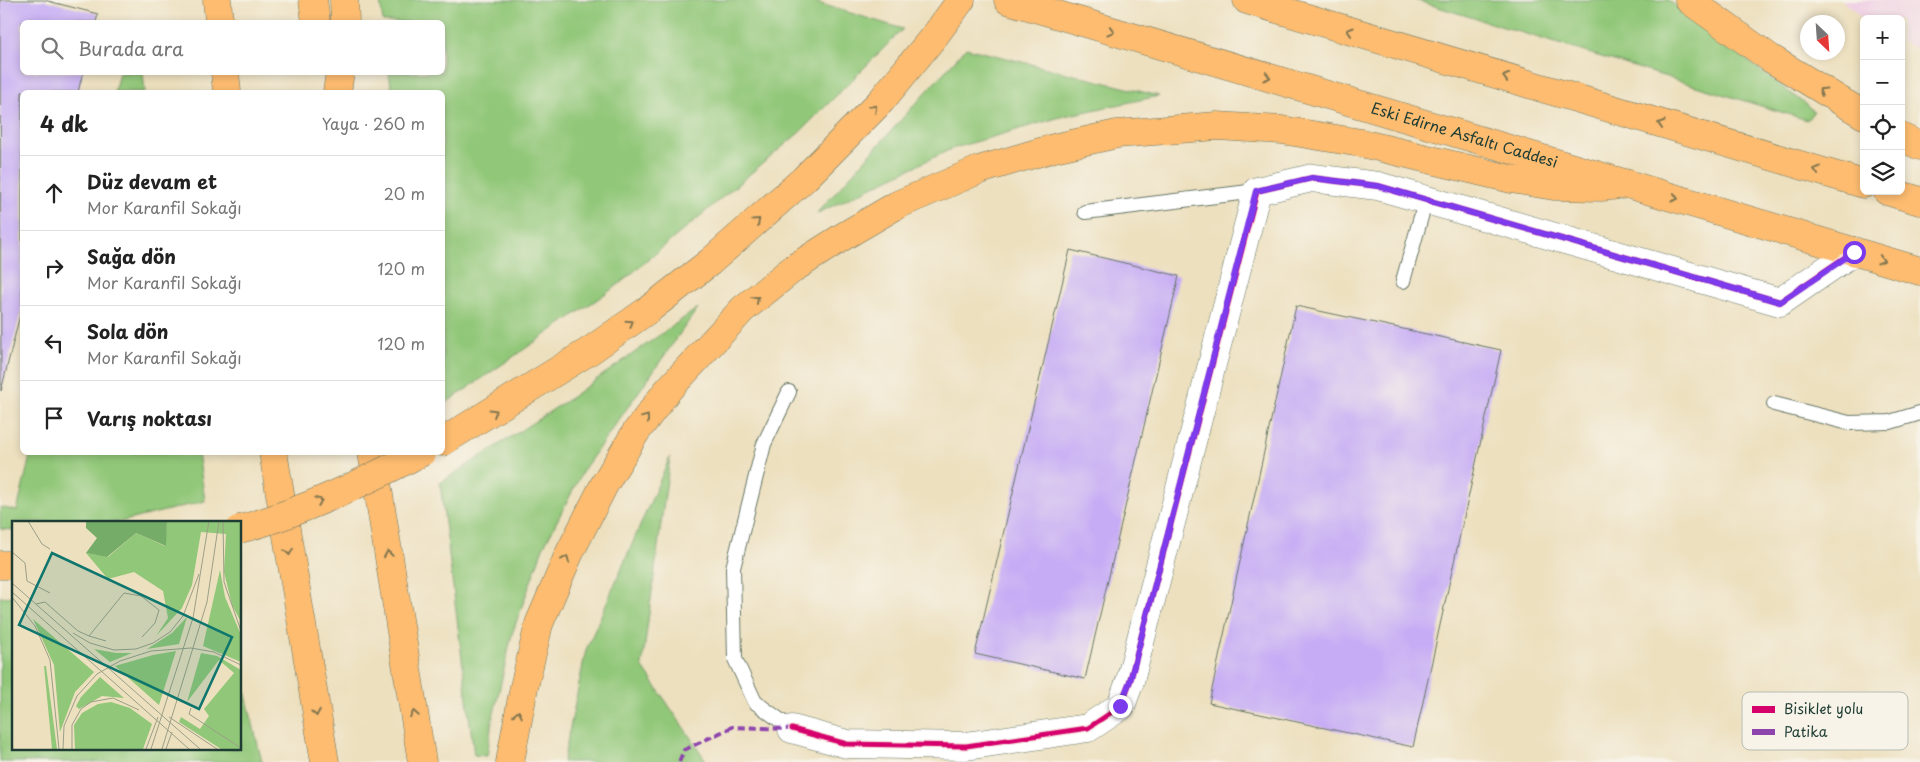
<!DOCTYPE html>
<html lang="tr">
<head>
<meta charset="utf-8">
<style>
	:root { --surface:#fff; --page:#f2f2f2; --text:#222; --muted:#767676; --line:#e0e0e0 }
	body { margin:0; font-family:"Playpen Sans",sans-serif; background:var(--page); color:var(--text) }
	.controls { position:absolute; right:15px; top:15px; display:grid; overflow:hidden; border-radius:8px; box-shadow:0 2px 8px #0003 }
	.controls button { width:45px; height:45px; display:grid; place-items:center; padding:0; border:0; border-bottom:1px solid var(--line); background:var(--surface); color:var(--text); font:25px sans-serif }
	.compass { position:absolute; left:1800px; top:15px; width:45px; height:45px; border-radius:50%; background:var(--surface); box-shadow:0 2px 8px #0003; rotate:155deg }
	.stop { position:absolute; width:15px; height:15px; margin:-11px; border:4px solid #7c3aed; border-radius:50%; background:#fff }
	.stop.end { background:#7c3aed; border-color:#fff; box-shadow:0 1px 5px #0008 }
	.list { margin:0; padding:0; list-style:none }
	h2 { display:flex; justify-content:space-between; align-items:center; height:65px; margin:0; padding:0 20px; font-size:21px }
	h2 small { font-size:16px; font-weight:400; color:var(--muted) }
	.list li { display:grid; grid-template-columns:32px 1fr auto; gap:15px; align-items:center; box-sizing:border-box; height:75px; padding:0 20px; border-top:1px solid var(--line) }
	.list b { display:block; font-size:19px; white-space:nowrap }
	.list p { margin:0; font-size:16px; white-space:nowrap; color:var(--muted) }
	.list em { font-size:16px; font-style:normal; color:var(--muted) }
	.icon { flex:none; width:28px; height:28px; fill:none; stroke:currentColor; stroke-width:2; stroke-linecap:round; stroke-linejoin:round }
	.map { position:relative; flex:none; width:1920px; height:762px; overflow:hidden }
	.search { position:absolute; background:var(--surface); box-shadow:0 2px 8px #0003; left:20px; top:20px; width:425px; height:55px; display:flex; align-items:center; gap:12px; box-sizing:border-box; padding:0 18px; border-radius:8px; color:var(--muted); font-size:19px }
	.panel { position:absolute; background:var(--surface); box-shadow:0 2px 8px #0003; left:20px; top:90px; width:425px; height:365px; border-radius:8px }
	.map>svg:first-child { display:block }
	.built { fill:#f0d0e5 }
	.green { fill:#91c778; stroke:#588256 }
	.building { fill:#c6acf5 }
	.lines { fill:none; stroke-linecap:round; stroke-linejoin:round }
	.service-casing { stroke:#677665; stroke-width:16 }
	.minor-casing { stroke:#677665; stroke-width:29 }
	.trunk-casing { stroke:#677665; stroke-width:29 }
	.motorway-casing { stroke:#677665; stroke-width:29 }
	.service { stroke:#fff; stroke-width:14 }
	.minor { stroke:#fff; stroke-width:28 }
	.trunk { stroke:#fdbc70; stroke-width:28 }
	.motorway { stroke:#fdbc70; stroke-width:28 }
	.motorway-bridge-casing { stroke:#677665; stroke-width:29; stroke-linecap:butt }
	.motorway-bridge { stroke:#fdbc70; stroke-width:28 }
	.quiet { stroke:#8e44ad; stroke-width:4; stroke-dasharray:8 4; stroke-linecap:butt }
	.cycleway-casing { stroke:#f7f3e8; stroke-width:8 }
	.cycleway { stroke:#d6006c; stroke-width:5 }
	.oneway { stroke:#83764f }
	.route { stroke:#7c3aed; stroke-width:6 }
	.labels { text-anchor:middle; stroke-width:4.5; stroke-linejoin:round; paint-order:stroke }
	.street-label { font-size:15px; fill:#1f3d34; stroke:#f7f3e8 }
	.inset-road { fill:none; stroke:#9b9f87; stroke-width:1 }
	.view { fill:#0f766e; fill-opacity:0.15; stroke:#0f766e; stroke-width:2.5 }
	.inset-edge { fill:none; stroke:#1f3d34; stroke-width:2.5 }
	.key { fill:#f7f3e8; stroke:#b6bcb2; stroke-width:1 }
	.key-label { font-size:14px; fill:#1f3d34 }
</style>
</head>
<body>
<div class="map">
<svg width="1920" height="762" viewBox="0 0 1920 762">
	<rect width="100%" height="100%" fill="#f7f3e8"/>
	<filter id="ink" filterUnits="userSpaceOnUse"><feTurbulence type="fractalNoise" baseFrequency=".02" numOctaves="2"/><feDisplacementMap in="SourceGraphic" scale="10" xChannelSelector="R" yChannelSelector="G"/><feConvolveMatrix kernelMatrix="1 2 1 2 8 2 1 2 1" color-interpolation-filters="sRGB"/></filter>
	<filter id="wash" filterUnits="userSpaceOnUse"><feTurbulence type="fractalNoise" baseFrequency=".0096" numOctaves="4" result="noise"/><feDisplacementMap in="SourceGraphic" scale="20" xChannelSelector="R" yChannelSelector="G"/><feGaussianBlur stdDeviation="1.12" result="paint"/><feColorMatrix in="noise" values="0 0 0 0 0 0 0 0 0 0 0 0 0 0 0 0 0 1.4 0 .05"/><feComposite in="paint" operator="in"/></filter>
	<g filter="url(#wash)">
		<rect width="100%" height="100%" fill="#ede0bf"/>
		<path class="built" d="M 1842,0 L 1920,0 L 1920,50 L 1901,41 L 1901,19 L 1864,19 Z"/>
		<path class="green" d="M 380,0 L 808,0 L 903,29 L 800,132 L 618,285 L 443,405 L 442,92 L 392,92 L 389,73 L 442,72 L 442,22 L 383,22 Z
			M 1415,0 L 1668,0 L 1814,111 L 1807,120 Z
			M 966,48 L 1159,96 L 1064,116 L 951,149 L 816,214 Z
			M 119,73 L 143,73 L 145,92 L 114,92 Z
			M 698,308 L 584,469 L 543,548 L 512,634 L 492,722 L 487,756 L 474,755 L 440,483 L 566,401 Z
			M 31,452 L 198,453 L 205,501 L 120,522 L 14,522 L 14,530 L 0,529 L 0,507 L 17,511 Z
			M 670,457 L 642,666 L 707,762 L 563,762 L 586,650 Z
			M 14,596 L 14,748 L 240,748 L 240,670 L 262,762 L 0,762 L 0,597 Z"/>
		<g id="blocks">
			<path class="building" d="M 0,0 L 44,0 L 98,14 L 96,22 L 22,22 L 22,72 L 83,72 L 78,92 L 22,92 L 22,307 L 1,391 Z
				M 1070,250 L 1179,276 L 1085,679 L 975,654 Z
				M 1296,306 L 1501,350 L 1413,747 L 1209,703 Z"/>
		</g>
	</g>
	<g filter="url(#ink)">
		<use href="#blocks" fill-opacity="0" stroke="#677665" stroke-width="1"/>
		<g class="lines">
			<g class="service-casing">
				<path id="service" d="M 1085,212 L 1257,191
					M 1403,281 L 1426,199
					M 789,392 L 764,444 L 733,568 L 735,659 L 755,702 L 792,729
					M 1774,404 L 1849,423 L 1890,422 L 1920,413"/>
			</g>
			<g class="minor-casing">
				<path id="minor" d="M 792,729 L 847,744 L 966,746 L 1088,728 L 1121,706 L 1130,681 L 1257,191 L 1312,178 L 1378,186 L 1780,302 L 1854,251"/>
			</g>
			<g class="trunk-casing">
				<g id="trunk">
					<path id="s1" d="M 1008,0 L 1920,271"/>
					<path d="M 1247,0 L 1864,184"/>
					<path d="M 1887,191 L 1920,201"/>
				</g>
			</g>
			<g class="motorway-casing">
				<path id="motorway" d="M 217,0 L 219,22
					M 313,0 L 316,22
					M 344,0 L 345,22
					M 1689,0 L 1770,58 L 1864,115
					M 225,72 L 227,92
					M 337,92 L 340,72
					M 1901,137 L 1920,146
					M 442,442 L 591,350 L 648,310 L 710,262 L 804,179 L 881,101 L 936,34 L 961,0
					M 273,452 L 325,762
					M 372,452 L 422,762
					M 0,565 L 14,565
					M 510,762 L 524,687 L 539,624 L 569,554 L 604,485 L 636,432 L 667,391 L 743,309 L 794,268 L 844,236 L 897,205 L 979,170 L 1054,148 L 1117,134 L 1217,126 L 1282,130 L 1361,143 L 1511,179 L 1554,186 L 1601,187 L 1629,184"/>
			</g>
			<use href="#service" class="service"/>
			<use href="#minor" class="minor"/>
			<use href="#trunk" class="trunk"/>
			<use href="#motorway" class="motorway"/>
			<g class="motorway-bridge-casing">
				<path id="motorway-bridge" d="M 240,529 C 301,513 366,481 422,452"/>
			</g>
			<use href="#motorway-bridge" class="motorway-bridge"/>
			<path class="quiet" d="M 679,762 L 684,750 L 732,727 L 792,729"/>
			<g class="cycleway-casing">
				<path id="cycleway" d="M 792,729 L 847,744 L 966,746 L 1088,728 L 1121,706 L 1130,681 L 1257,191 L 1312,178 L 1378,186 L 1780,302 L 1854,251"/>
			</g>
			<use href="#cycleway" class="cycleway"/>
		</g>
		<defs><path id="oneway-chevron" d="M-2-3.5L2.5 0L-2 3.5" fill="none" stroke-width="1.6" stroke-linecap="round" stroke-linejoin="round" transform="scale(1.25)"/></defs>
		<g class="oneway">
			<use href="#oneway-chevron" transform="translate(1111 31) rotate(16)"/>
			<use href="#oneway-chevron" transform="translate(1350 31) rotate(-163)"/>
			<use href="#oneway-chevron" transform="translate(1267 77) rotate(16)"/>
			<use href="#oneway-chevron" transform="translate(1506 77) rotate(-163)"/>
			<use href="#oneway-chevron" transform="translate(1822 91) rotate(-148)"/>
			<use href="#oneway-chevron" transform="translate(874 108) rotate(-45)"/>
			<use href="#oneway-chevron" transform="translate(1661 124) rotate(-163)"/>
			<use href="#oneway-chevron" transform="translate(1817 170) rotate(-163)"/>
			<use href="#oneway-chevron" transform="translate(1675 198) rotate(17)"/>
			<use href="#oneway-chevron" transform="translate(757 221) rotate(-42)"/>
			<use href="#oneway-chevron" transform="translate(1881 260) rotate(17)"/>
			<use href="#oneway-chevron" transform="translate(756 299) rotate(-39)"/>
			<use href="#oneway-chevron" transform="translate(630 323) rotate(-35)"/>
			<use href="#oneway-chevron" transform="translate(494 412) rotate(-31)"/>
			<use href="#oneway-chevron" transform="translate(646 418) rotate(-53)"/>
			<use href="#oneway-chevron" transform="translate(319 501) rotate(-22)"/>
			<use href="#oneway-chevron" transform="translate(289 552) rotate(81)"/>
			<use href="#oneway-chevron" transform="translate(388 554) rotate(-99)"/>
			<use href="#oneway-chevron" transform="translate(566 559) rotate(-67)"/>
			<use href="#oneway-chevron" transform="translate(316 713) rotate(80)"/>
			<use href="#oneway-chevron" transform="translate(414 714) rotate(-99)"/>
			<use href="#oneway-chevron" transform="translate(518 714) rotate(-78)"/>
		</g>
	</g>
	<g class="lines" filter="url(#ink)">
		<path class="route" d="M 1120,706 L 1130,681 L 1256,191 L 1312,178 L 1378,186 L 1780,302 L 1854,252"/>
	</g>
	<g class="labels">
		<g class="street-label">
			<text dy="5" stroke="none"><textPath href="#s1" startOffset="476">Eski Edirne Asfaltı Caddesi</textPath></text>
		</g>
	</g>
	<g transform="translate(12 521)">
		<rect width="229" height="229" fill="#ede0bf"/>
		<path d="M 155,0 L 229,0 L 229,101 L 220,84 L 212,51 L 214,13 L 189,11 L 180,64 L 170,87 L 144,115 L 156,97 L 151,70 L 122,51 L 96,58 L 74,32 L 96,36 L 124,12 L 153,25 ZM 208,49 L 213,76 L 229,114 L 229,141 L 191,125 ZM 175,96 L 167,123 L 135,128 L 160,112 ZM 21,98 L 82,151 L 63,171 L 48,211 L 42,144 ZM 82,128 L 104,132 L 120,132 L 98,141 ZM 164,130 L 147,184 L 103,145 L 141,134 ZM 189,132 L 205,135 L 229,149 L 229,228 L 209,228 L 167,201 L 169,196 L 188,208 L 197,195 L 192,188 L 222,152 L 207,139 L 175,181 ZM 32,145 L 34,145 L 45,228 L 40,228 ZM 88,156 L 112,177 L 90,175 L 67,188 L 64,185 L 69,176 ZM 99,181 L 118,187 L 140,203 L 131,228 L 63,228 L 62,204 L 70,192 L 86,183 Z" fill="#91c778"/>
		<path d="M 74,0 L 155,0 L 154,25 L 124,12 L 95,36 L 74,32 L 85,17 L 74,7 Z" fill="#74ac68"/>
		<path class="inset-road" d="M 16,0 L 30,23 L 38,28M 211,0 L 212,61 L 229,110M 0,31 L 13,42 L 15,60 L 38,72M 0,62 L 188,228M 0,71 L 177,228M 0,76 L 23,105 L 38,139 L 47,228M 24,83 L 33,81 L 66,110 L 77,115 L 112,72 L 129,75 L 147,89 L 143,102 L 130,116M 61,112 L 78,122 L 102,129 L 124,128 L 141,122 L 158,111 L 171,95 L 187,53M 77,115 L 94,120M 179,187 L 177,193 L 229,227M 157,196 L 205,228M 51,228 L 52,205 L 65,175 L 85,153 L 108,140 L 139,130 L 179,127 L 202,131 L 229,144M 60,228 L 60,204 L 69,188 L 79,181 L 101,177 L 127,189M 134,228 L 146,196M 139,228 L 181,97 L 197,0M 150,228 L 195,81 L 207,0M 154,228 L 160,211"/>
		<path class="view" d="M 40,32 L 220,116 L 187,188 L 7,104 Z"/>
		<rect width="229" height="229" class="inset-edge"/>
	</g>
	<rect x="1742" y="692" width="166" height="58" rx="8" class="key"/>
	<rect x="1752" y="706" width="23" height="7" fill="#d6006c"/>
	<rect x="1752" y="729" width="23" height="6" fill="#8e44ad"/>
	<g class="key-label">
		<text x="1784" y="714">Bisiklet yolu</text>
		<text x="1784" y="737">Patika</text>
	</g>
</svg>
<div class="controls">
<button>+</button>
<button>−</button>
<button><svg class="icon" aria-label="locate" viewBox="0 0 24 24"><circle cx="12" cy="12" r="6"/><path d="M12 2v4M12 18v4M2 12h4M18 12h4"/></svg></button>
<button><svg class="icon" aria-label="layers" viewBox="0 0 24 24"><path d="M12 4l9 5-9 5-9-5zM3 14l9 5 9-5"/></svg></button>
</div>
<svg class="compass" viewBox="-18 -18 36 36"><path d="M0-13l5 13h-10z" fill="#e53935"/><path d="M0 13l5-13h-10z" fill="#767676"/></svg>
<div class="stop" style="left:1854px;top:252px"></div>
<div class="stop end" style="left:1120px;top:706px"></div>
<div class="search"><svg class="icon" aria-label="search" viewBox="0 0 24 24"><circle cx="10" cy="10" r="6"/><path d="M15 15l6 6"/></svg>Burada ara</div>
<section class="panel">
<h2>4 dk<small>Yaya · 260 m</small></h2>
<ul class="list">
<li><svg class="icon" aria-label="ahead" viewBox="0 0 24 24"><path d="M12 20V5M6 11l6-6 6 6"/></svg><div><b>Düz devam et</b><p>Mor Karanfil Sokağı</p></div><em>20 m</em></li>
<li><svg class="icon" aria-label="right" viewBox="0 0 24 24"><path d="M7 20v-9h11M14 6l5 5-5 5"/></svg><div><b>Sağa dön</b><p>Mor Karanfil Sokağı</p></div><em>120 m</em></li>
<li><svg class="icon" aria-label="left" viewBox="0 0 24 24"><path d="M17 20v-9H6M10 6l-5 5 5 5"/></svg><div><b>Sola dön</b><p>Mor Karanfil Sokağı</p></div><em>120 m</em></li>
<li><svg class="icon" aria-label="arrive" viewBox="0 0 24 24"><path d="M6 21V4h12l-3 4 3 4H6"/></svg><div><b>Varış noktası</b></div></li>
</ul>
</section>
</div>
</body>
</html>
